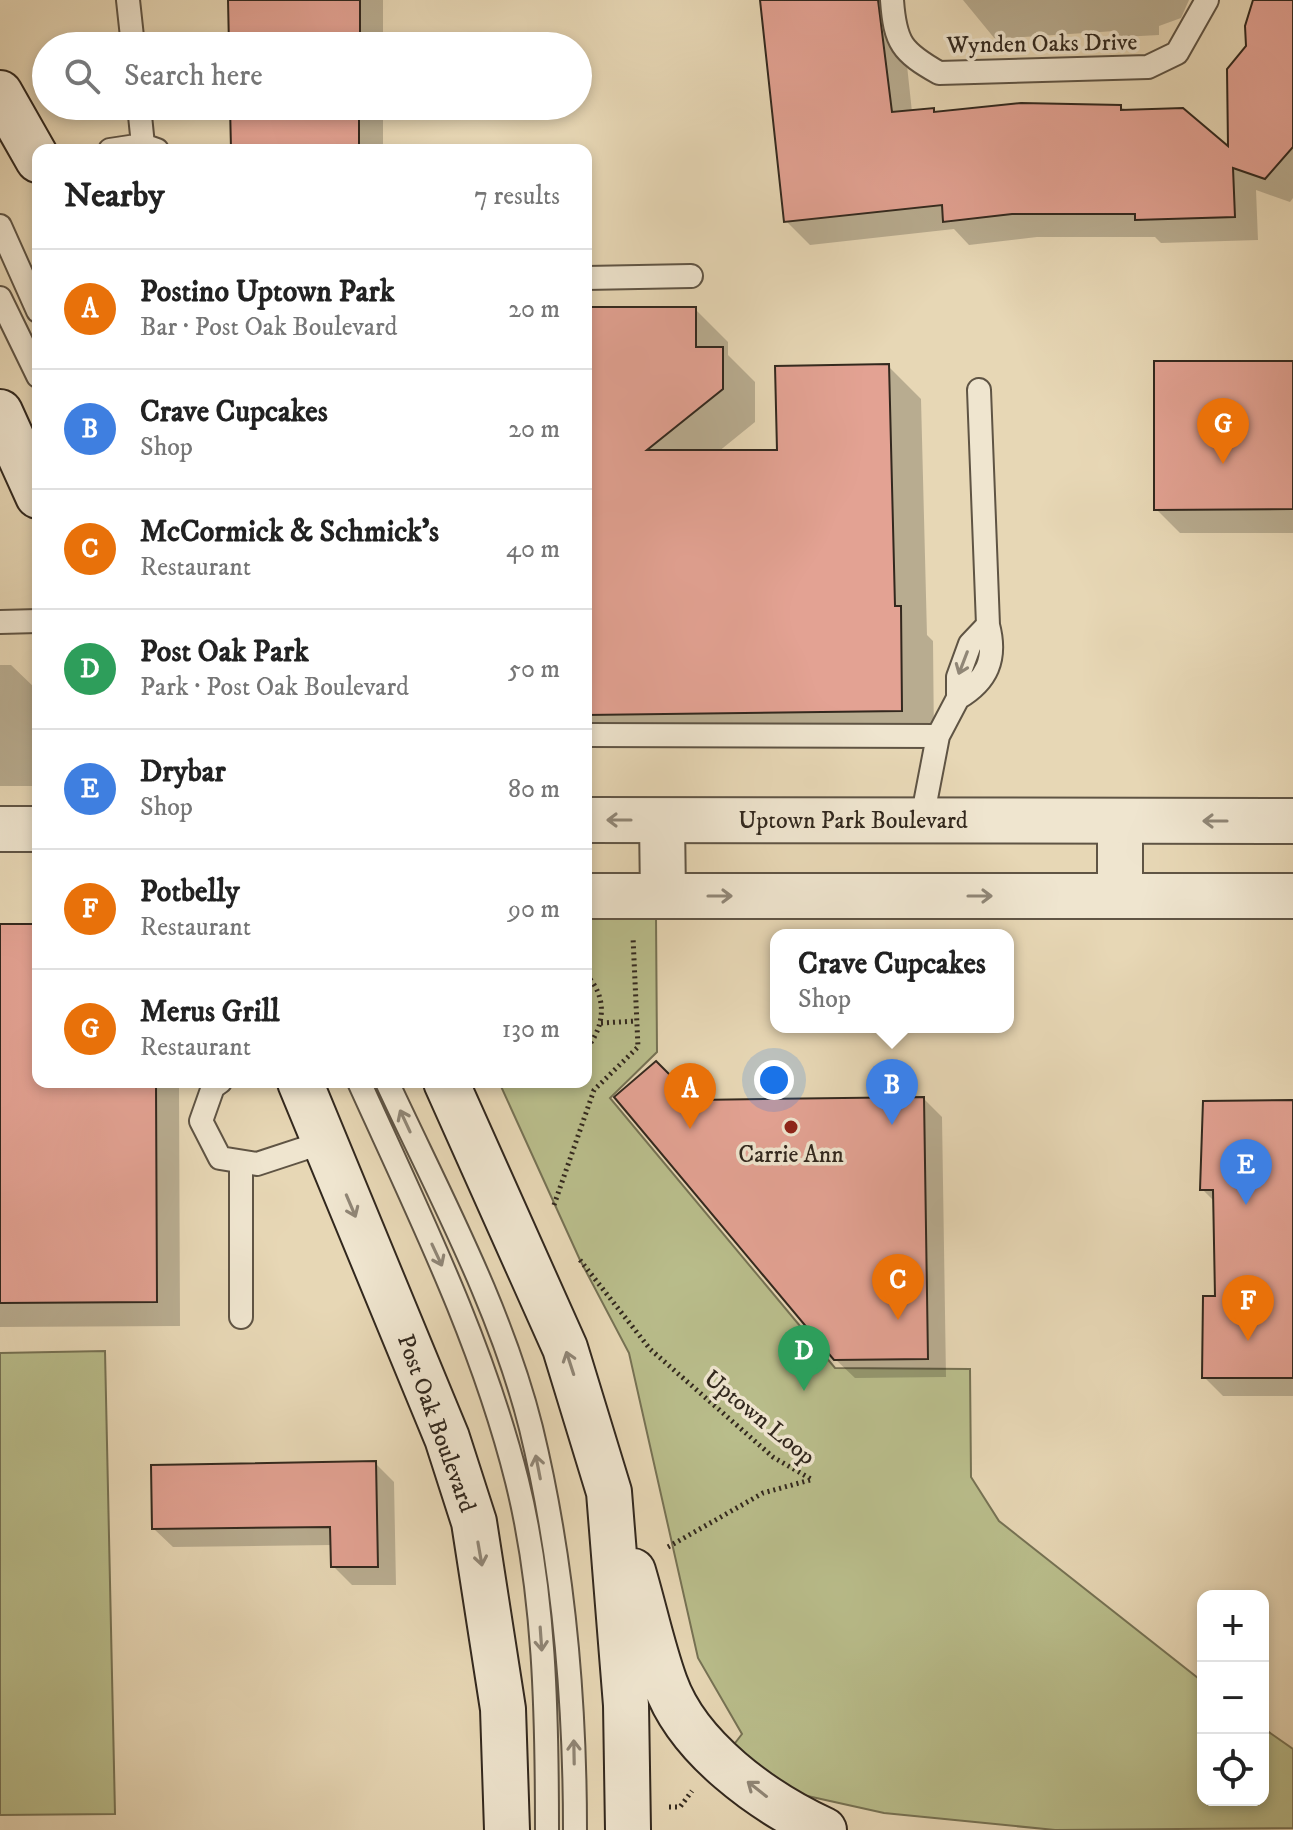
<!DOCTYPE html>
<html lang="en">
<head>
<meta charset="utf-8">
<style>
	:root { --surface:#fff; --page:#f6f6f6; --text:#222; --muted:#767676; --line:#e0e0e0; --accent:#d93025 }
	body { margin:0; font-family:"IM FELL DW Pica",serif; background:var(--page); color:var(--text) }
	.controls { position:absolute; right:24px; bottom:24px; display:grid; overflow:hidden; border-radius:16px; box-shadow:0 4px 12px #0003 }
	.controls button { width:72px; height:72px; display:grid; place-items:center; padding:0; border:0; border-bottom:2px solid var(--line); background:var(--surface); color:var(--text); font:40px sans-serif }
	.you { position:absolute; left:774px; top:1080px; width:28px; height:28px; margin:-20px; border:6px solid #fff; border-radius:50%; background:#1a73e8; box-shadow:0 0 0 12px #1a73e833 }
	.badge { display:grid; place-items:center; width:52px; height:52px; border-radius:50%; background:var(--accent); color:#fff; font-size:26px; font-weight:700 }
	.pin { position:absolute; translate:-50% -66px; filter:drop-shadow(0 2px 4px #0008) }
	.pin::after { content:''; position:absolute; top:42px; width:28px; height:24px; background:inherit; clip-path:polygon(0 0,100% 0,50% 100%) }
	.popup { position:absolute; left:770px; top:929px; width:244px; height:104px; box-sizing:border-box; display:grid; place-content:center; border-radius:16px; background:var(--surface); filter:drop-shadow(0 2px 6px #0005); font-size:26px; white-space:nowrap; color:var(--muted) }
	.popup b { font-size:30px; color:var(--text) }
	.popup::after { content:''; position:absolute; left:50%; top:100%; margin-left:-16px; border:16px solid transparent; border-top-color:var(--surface) }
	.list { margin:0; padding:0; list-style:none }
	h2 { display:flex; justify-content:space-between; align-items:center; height:104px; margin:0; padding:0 32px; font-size:34px }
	h2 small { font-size:26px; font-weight:400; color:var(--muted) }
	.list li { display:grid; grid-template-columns:52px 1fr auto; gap:24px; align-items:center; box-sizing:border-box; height:120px; padding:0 32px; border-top:2px solid var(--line) }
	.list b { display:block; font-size:30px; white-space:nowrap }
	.list p { margin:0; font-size:26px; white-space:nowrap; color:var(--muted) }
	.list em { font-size:26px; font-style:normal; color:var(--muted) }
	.icon { flex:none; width:44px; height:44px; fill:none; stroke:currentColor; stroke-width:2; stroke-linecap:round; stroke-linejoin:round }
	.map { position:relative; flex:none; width:1293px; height:1830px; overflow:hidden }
	.search { position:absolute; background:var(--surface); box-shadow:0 4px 12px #0003; left:32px; top:32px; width:560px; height:88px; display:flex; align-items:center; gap:20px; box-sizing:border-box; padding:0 28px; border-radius:44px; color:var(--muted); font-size:30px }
	.panel { position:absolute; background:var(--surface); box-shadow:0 4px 12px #0003; left:32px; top:144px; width:560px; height:944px; border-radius:16px }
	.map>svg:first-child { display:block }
	.green { fill:#b9bd8b; stroke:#767254; stroke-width:2 }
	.shadow { fill:#0003 }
	.building { fill:#e3a293; stroke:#32281e; stroke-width:2 }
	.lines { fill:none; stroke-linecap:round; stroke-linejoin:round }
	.service-casing { stroke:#5f5444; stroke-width:26 }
	.minor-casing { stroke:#5f5444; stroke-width:48 }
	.tertiary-casing { stroke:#5f5444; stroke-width:48 }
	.secondary-casing { stroke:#32281e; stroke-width:48 }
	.path { stroke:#32281e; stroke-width:5; stroke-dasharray:2 4; stroke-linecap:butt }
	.service { stroke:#efe5cf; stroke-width:22 }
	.minor { stroke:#efe5cf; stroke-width:44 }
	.tertiary { stroke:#efe5cf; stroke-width:44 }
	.secondary { stroke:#efe5cf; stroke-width:44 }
	.oneway { stroke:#908676 }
	.poi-dot { fill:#8f2418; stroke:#efe5cf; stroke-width:3 }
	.labels { text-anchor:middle; stroke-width:7; stroke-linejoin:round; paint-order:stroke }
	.street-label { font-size:24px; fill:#32281e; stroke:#efe5cf }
	.poi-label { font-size:24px; fill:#32281e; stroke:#efe5cf }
</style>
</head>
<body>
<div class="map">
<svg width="1293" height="1830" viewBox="0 0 1293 1830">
	<rect width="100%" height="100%" fill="#e7d7b5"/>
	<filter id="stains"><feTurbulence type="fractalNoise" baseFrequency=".0025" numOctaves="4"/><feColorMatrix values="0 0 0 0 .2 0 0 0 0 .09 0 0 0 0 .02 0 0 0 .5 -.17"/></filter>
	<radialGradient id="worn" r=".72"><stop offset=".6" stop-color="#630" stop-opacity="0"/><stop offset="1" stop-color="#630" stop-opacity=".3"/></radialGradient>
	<path class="green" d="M 586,917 L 656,917 L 657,1052 L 610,1098 L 835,1368 L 970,1369 L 971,1477 L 999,1521 L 1203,1682 L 1203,1800 L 1263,1800 L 1263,1728 L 1293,1749 L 1293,1828 L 1055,1830 L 884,1813 L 803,1795 L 764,1773 L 732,1747 L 742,1734 L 698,1658 L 629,1353 L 580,1260 L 499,1082 L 586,1082 Z
		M 105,1351 L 115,1814 L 0,1815 L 0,1353 Z"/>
	<path class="shadow" d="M 230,0 L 383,0 L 383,46 L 231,46 Z
		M 762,0 L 900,0 L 912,112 L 1120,107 L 1230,150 L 1255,0 L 1293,0 L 1293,198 L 1290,202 L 1256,190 L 1258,240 L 1161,243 L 1155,237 L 1037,237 L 969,245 L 954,229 L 810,245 L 786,221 Z
		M 963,0 L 1189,0 L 1181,18 L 1159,26 L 1159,35 L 1121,37 L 1115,31 L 995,39 Z
		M 232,106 L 383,106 L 383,150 L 234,150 Z
		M 586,309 L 695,309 L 728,342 L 728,355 L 755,382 L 755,422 L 718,452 L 779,452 L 888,366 L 921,399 L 927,635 L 933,641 L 934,743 L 586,747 Z
		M 1293,363 L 1293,533 L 1180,533 L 1156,509 Z
		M 0,665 L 11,665 L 36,689 L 35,786 L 0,786 Z
		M 0,926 L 38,926 L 38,1082 L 179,1082 L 180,1326 L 0,1327 Z
		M 924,1099 L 942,1117 L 946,1377 L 855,1378 L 835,1359 L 695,1102 Z
		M 1293,1102 L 1293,1396 L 1223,1396 L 1204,1377 L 1217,1298 L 1216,1203 L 1202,1189 Z
		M 375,1463 L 394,1482 L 396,1585 L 352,1585 L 333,1566 L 332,1545 L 173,1547 L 154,1529 Z"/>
	<path class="building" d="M 228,0 L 360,0 L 360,46 L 229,46 Z
		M 760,0 L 878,0 L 892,112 L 934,108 L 934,112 L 1021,103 L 1121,105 L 1121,110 L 1183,108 L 1228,146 L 1227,69 L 1246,46 L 1245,26 L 1253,0 L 1293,0 L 1293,147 L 1265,179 L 1233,168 L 1235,217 L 1135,220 L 1135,214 L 1012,214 L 943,222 L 942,205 L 784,222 Z
		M 230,106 L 359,106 L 359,150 L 231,149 Z
		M 586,307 L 696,307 L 696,347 L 723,347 L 723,389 L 647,450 L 777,450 L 775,366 L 889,364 L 895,606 L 901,606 L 902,711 L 586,715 Z
		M 1154,361 L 1293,361 L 1293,509 L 1154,510 Z
		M 0,924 L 38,924 L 38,1082 L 156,1082 L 157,1302 L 0,1303 Z
		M 656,1061 L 695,1100 L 924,1097 L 928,1359 L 834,1360 L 614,1097 Z
		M 1293,1100 L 1293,1378 L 1202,1378 L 1203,1296 L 1215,1296 L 1213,1190 L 1200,1190 L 1203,1101 Z
		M 376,1461 L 378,1567 L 331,1567 L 330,1527 L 152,1529 L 151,1465 Z"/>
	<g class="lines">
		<g class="service-casing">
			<path id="service" d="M 128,0 L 133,46
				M 892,0 C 895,43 902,52 939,73 L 1148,67 L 1177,53 L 1207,0
				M 139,106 L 143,145
				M 110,150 L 143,145 L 157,150
				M 0,226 L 38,311
				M 586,278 L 691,276
				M 0,298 L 38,376
				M 979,390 L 988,625
				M 0,622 L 38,621
				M 586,735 L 938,736
				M 922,819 L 938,736 L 958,698 L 958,677 L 970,644 L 988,625 C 997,659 987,681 958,698
				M 220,1082 L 213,1087 L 201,1121 L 220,1158 L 257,1164 L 324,1142
				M 359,1082 C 418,1212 482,1341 517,1481 C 545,1594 547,1714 547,1830
				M 387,1082 C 439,1194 501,1308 531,1428 C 563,1560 575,1695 575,1830
				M 241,1164 L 241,1317"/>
		</g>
		<g class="minor-casing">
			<path id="minor" d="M 662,821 L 663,896
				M 1120,821 L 1120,896"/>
		</g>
		<g class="tertiary-casing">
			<path id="tertiary" d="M 586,820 L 1293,821
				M 0,829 L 38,829
				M 586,896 L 1293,896"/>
		</g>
		<g class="secondary-casing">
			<path id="secondary" d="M 0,93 L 38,160
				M 0,412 L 38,496
				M 300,1082 L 447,1438 L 474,1522 L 503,1709 L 507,1830
				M 446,1082 L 565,1348 L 609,1492 L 626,1705 L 628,1830
				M 633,1571 C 644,1608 652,1647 665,1683 C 688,1748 763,1802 824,1830"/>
		</g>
		<path class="path" d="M 586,975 C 608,996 605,1027 586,1049
			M 601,1023 L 637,1021
			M 554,1205 L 594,1090 L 638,1047 L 633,937
			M 580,1260 L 650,1349 L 773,1457 L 811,1479
			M 668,1547 L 763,1493 L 810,1480
			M 669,1807 L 680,1807 L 692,1791"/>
		<use href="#service" class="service"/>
		<use href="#minor" class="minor"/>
		<use href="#tertiary" class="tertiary"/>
		<use href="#secondary" class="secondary"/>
	</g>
	<defs><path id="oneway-shaft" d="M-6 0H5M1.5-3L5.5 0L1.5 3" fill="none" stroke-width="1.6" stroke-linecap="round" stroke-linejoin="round" transform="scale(2)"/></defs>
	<g class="oneway">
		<use href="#oneway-shaft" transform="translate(963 663) rotate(111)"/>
		<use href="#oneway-shaft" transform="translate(619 820) rotate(-180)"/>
		<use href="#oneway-shaft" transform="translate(1215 821) rotate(-180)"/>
		<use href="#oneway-shaft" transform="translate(720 896)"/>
		<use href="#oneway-shaft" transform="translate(980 896)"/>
		<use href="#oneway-shaft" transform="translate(405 1121) rotate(-115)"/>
		<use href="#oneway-shaft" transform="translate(351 1206) rotate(67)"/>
		<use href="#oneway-shaft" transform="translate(437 1255) rotate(65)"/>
		<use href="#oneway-shaft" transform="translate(570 1363) rotate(-108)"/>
		<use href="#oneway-shaft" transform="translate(538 1467) rotate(-101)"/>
		<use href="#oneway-shaft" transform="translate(480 1554) rotate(80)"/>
		<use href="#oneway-shaft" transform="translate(541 1639) rotate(86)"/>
		<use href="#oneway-shaft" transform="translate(574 1752) rotate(-91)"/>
		<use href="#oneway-shaft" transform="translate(757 1789) rotate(-142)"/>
	</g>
	<circle class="poi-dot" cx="791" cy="1127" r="8"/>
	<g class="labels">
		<g class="street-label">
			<text transform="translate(1042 43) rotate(-1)" y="8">Wynden Oaks Drive</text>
			<text x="853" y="828">Uptown Park Boulevard</text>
			<text transform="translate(760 1417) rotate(39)" y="8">Uptown Loop</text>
			<text transform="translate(437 1423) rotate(70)" y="8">Post Oak Boulevard</text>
		</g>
		<g class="poi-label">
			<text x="791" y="1162">Carrie Ann</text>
		</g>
	</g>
	<rect width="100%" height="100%" filter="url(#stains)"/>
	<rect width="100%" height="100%" fill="url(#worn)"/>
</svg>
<div class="controls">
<button>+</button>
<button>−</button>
<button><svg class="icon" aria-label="locate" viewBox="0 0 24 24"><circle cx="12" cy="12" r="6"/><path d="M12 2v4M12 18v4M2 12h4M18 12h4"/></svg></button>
</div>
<div class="you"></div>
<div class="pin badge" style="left:690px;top:1129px;background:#e8710a">A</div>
<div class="pin badge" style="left:892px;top:1125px;background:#3f7fe0">B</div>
<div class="popup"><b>Crave Cupcakes</b>Shop</div>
<div class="pin badge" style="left:898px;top:1320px;background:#e8710a">C</div>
<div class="pin badge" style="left:804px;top:1391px;background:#2e9e5b">D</div>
<div class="pin badge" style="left:1246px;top:1205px;background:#3f7fe0">E</div>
<div class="pin badge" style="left:1248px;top:1341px;background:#e8710a">F</div>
<div class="pin badge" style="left:1223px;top:464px;background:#e8710a">G</div>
<div class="search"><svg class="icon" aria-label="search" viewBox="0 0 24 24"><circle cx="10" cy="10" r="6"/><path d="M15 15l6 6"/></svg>Search here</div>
<section class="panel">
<h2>Nearby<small>7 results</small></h2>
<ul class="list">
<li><span class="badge" style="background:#e8710a">A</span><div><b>Postino Uptown Park</b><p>Bar · Post Oak Boulevard</p></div><em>20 m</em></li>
<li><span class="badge" style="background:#3f7fe0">B</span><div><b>Crave Cupcakes</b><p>Shop</p></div><em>20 m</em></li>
<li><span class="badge" style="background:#e8710a">C</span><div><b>McCormick &amp; Schmick's</b><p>Restaurant</p></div><em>40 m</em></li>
<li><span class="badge" style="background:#2e9e5b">D</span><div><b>Post Oak Park</b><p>Park · Post Oak Boulevard</p></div><em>50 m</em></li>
<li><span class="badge" style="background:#3f7fe0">E</span><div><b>Drybar</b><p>Shop</p></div><em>80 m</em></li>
<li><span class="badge" style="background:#e8710a">F</span><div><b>Potbelly</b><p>Restaurant</p></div><em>90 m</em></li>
<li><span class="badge" style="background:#e8710a">G</span><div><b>Merus Grill</b><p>Restaurant</p></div><em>130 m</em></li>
</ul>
</section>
</div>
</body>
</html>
